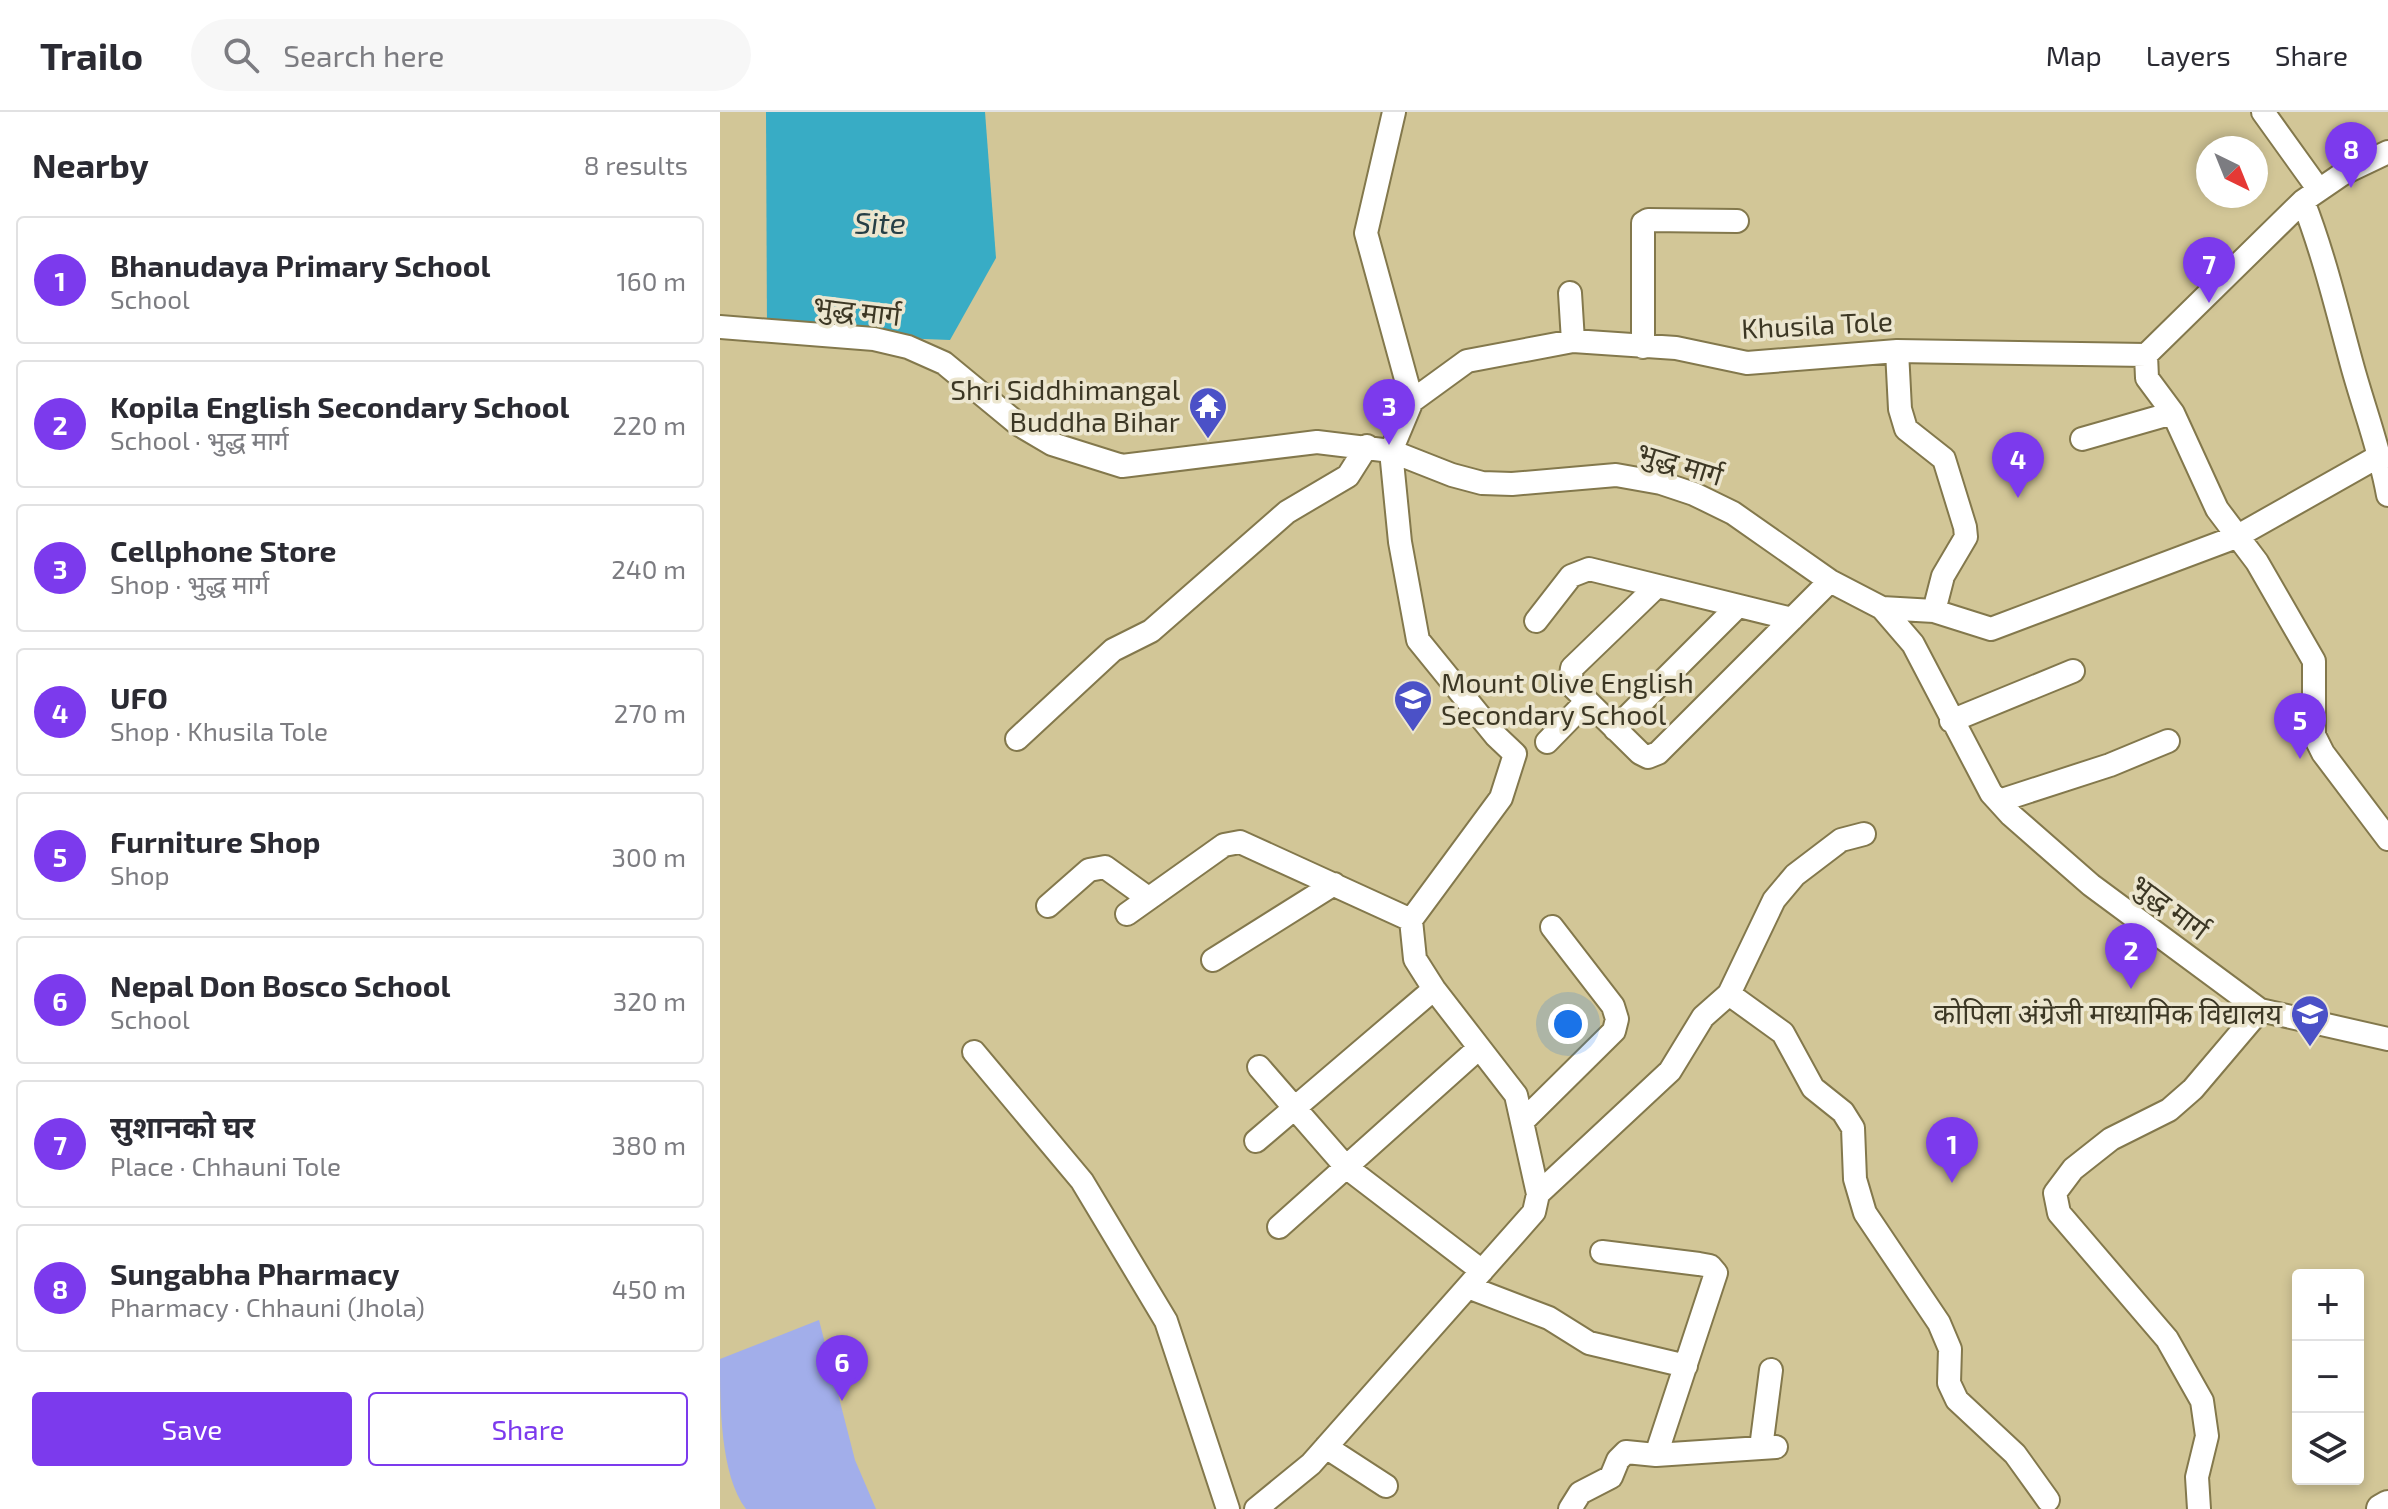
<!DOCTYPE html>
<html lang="en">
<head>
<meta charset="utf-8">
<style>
	:root { --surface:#fff; --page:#f7f7f7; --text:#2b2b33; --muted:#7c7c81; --line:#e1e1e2; --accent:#7c3aed }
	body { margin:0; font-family:"Exo 2","Noto Sans Devanagari",sans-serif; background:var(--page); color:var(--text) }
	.controls { position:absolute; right:24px; bottom:24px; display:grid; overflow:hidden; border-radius:8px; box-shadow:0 4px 12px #0003 }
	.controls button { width:72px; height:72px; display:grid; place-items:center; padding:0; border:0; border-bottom:2px solid var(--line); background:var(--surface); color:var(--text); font:40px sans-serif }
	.compass { position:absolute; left:1476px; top:24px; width:72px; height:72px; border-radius:50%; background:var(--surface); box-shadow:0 4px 12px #0003; rotate:137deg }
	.you { position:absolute; left:848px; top:912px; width:28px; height:28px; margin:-20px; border:6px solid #fff; border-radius:50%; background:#1a73e8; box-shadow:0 0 0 12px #1a73e833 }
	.badge { display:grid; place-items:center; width:52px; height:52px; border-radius:50%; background:var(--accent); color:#fff; font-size:26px; font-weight:700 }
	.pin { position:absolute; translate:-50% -66px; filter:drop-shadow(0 2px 4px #0008) }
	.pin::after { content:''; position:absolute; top:42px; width:28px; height:24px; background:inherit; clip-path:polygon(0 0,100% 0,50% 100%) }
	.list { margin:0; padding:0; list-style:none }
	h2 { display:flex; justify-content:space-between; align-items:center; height:104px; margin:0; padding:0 32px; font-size:34px }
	h2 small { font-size:26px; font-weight:400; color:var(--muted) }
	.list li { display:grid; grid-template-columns:52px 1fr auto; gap:24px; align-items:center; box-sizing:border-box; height:128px; margin:0 16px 16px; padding:0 16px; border:2px solid var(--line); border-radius:8px }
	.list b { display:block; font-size:30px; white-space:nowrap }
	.list p { margin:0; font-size:26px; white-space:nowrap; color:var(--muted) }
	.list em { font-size:26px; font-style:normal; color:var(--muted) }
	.actions { display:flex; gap:16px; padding:24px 32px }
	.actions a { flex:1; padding:18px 0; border:2px solid var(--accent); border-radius:8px; text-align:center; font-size:28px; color:var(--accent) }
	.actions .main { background:var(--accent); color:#fff }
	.icon { flex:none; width:44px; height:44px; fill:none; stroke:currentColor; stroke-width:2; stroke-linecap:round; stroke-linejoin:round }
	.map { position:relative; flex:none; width:1668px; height:1397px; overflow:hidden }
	header { display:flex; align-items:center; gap:48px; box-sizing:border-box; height:112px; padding:0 40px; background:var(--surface); border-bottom:2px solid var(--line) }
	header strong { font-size:38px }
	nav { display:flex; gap:44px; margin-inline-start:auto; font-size:28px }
	.search { width:560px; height:72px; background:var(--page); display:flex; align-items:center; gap:20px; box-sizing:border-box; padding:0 28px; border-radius:44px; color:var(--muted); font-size:30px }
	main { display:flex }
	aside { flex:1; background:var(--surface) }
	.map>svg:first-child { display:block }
	.green { fill:#a2aeea }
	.water { fill:#38acc5 }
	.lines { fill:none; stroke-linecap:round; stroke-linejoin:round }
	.minor-casing { stroke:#83784c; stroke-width:26 }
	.major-casing { stroke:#83784c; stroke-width:32 }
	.minor { stroke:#fff; stroke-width:22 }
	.major { stroke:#fff; stroke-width:28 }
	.labels { text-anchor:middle; stroke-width:7; stroke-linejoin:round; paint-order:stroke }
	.street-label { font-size:28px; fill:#3c3724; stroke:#ece6cf }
	.poi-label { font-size:28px; fill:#3c3724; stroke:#ece6cf; text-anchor:end }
	.water-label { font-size:30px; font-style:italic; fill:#263f46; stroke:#ece6cf }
</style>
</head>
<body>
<header>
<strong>Trailo</strong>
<div class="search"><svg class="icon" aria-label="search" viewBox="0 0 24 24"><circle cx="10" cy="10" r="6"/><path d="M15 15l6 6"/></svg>Search here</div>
<nav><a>Map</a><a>Layers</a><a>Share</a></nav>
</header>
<main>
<aside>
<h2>Nearby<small>8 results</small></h2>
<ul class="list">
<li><span class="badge">1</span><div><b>Bhanudaya Primary School</b><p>School</p></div><em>160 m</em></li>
<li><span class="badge">2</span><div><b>Kopila English Secondary School</b><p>School · भुद्ध मार्ग</p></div><em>220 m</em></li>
<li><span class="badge">3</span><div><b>Cellphone Store</b><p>Shop · भुद्ध मार्ग</p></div><em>240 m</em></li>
<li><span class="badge">4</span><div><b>UFO</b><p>Shop · Khusila Tole</p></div><em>270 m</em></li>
<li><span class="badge">5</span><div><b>Furniture Shop</b><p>Shop</p></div><em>300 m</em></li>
<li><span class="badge">6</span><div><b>Nepal Don Bosco School</b><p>School</p></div><em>320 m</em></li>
<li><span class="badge">7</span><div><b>सुशानको घर</b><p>Place · Chhauni Tole</p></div><em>380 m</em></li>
<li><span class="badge">8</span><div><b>Sungabha Pharmacy</b><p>Pharmacy · Chhauni (Jhola)</p></div><em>450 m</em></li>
</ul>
<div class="actions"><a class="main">Save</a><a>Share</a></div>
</aside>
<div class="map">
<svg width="1668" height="1397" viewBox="0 0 1668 1397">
	<rect width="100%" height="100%" fill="#d2c697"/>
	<path class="green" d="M 99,1208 L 135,1348 L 156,1397 L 26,1397 C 0,1363 0,1291 0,1247 Z"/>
	<path class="water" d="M 46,0 L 265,0 L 276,146 L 230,228 L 47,221 Z"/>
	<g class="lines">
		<g class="minor-casing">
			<path id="minor" d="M 1543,0 L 1599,78
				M 1583,89 C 1604,143 1617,198 1632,253 C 1644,297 1660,338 1668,383
				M 850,181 L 853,229
				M 0,215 L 154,227 L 188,235 L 224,251 L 298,312 L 332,332 L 402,354 L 597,330 L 671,339 L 732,363 L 762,371 L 792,372 L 896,363 L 941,371 L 974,382 L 1013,401 L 1110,469 L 1162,496 L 1193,532 L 1271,681 L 1291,703 L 1371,773 L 1540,898 L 1668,927
				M 923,235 L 923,111 L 928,108 L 1017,109
				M 1177,239 L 1180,297 L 1186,317 L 1224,347 L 1245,415 L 1246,425 L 1223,464 L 1214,499
				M 1426,243 L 1427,266 L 1453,301 L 1497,397 L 1537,450 L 1594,549 L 1594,623 L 1603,641 L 1668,727
				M 1426,243 L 1583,89 L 1624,61 L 1668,40
				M 692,289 L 747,249 L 853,229 L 956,236 L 1027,251 L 1177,239 L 1426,243
				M 1362,327 L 1453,301
				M 936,475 L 852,556 L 850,572 L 920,641 L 928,645 L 938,641 L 1110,469
				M 1162,496 L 1214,499 L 1271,517 L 1516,425 L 1654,347 L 1661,347
				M 816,509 L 851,464 L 869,457 L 1072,507
				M 1231,609 L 1353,559
				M 895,617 L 1018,494
				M 297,627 L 393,538 L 431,519 L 567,400 L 628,364 L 647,334
				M 827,630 L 867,589
				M 1279,689 L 1390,653 L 1448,629
				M 328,794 L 369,758 L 385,755 L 428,786
				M 407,802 L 504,733 L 520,730 L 691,808 L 781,686 L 795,642 L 776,624 L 698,528 L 680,430 L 671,339 L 692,289 L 646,121 L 674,0
				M 493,848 L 614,772
				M 1009,882 L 1063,921 L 1093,976 L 1123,1000 L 1133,1016 L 1135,1067 L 1145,1101 L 1219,1211 L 1230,1237 L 1229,1271 L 1237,1288 L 1295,1342 L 1328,1388
				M 254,940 L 362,1069 L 446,1209 L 508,1397
				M 539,955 L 626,1055 L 762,1159
				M 803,1009 L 894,919 L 897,907 L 893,894 L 832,815
				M 536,1029 L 714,877
				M 818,1082 L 950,959 L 983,905 L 1009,882 L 1054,788 L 1075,763 L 1121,728 L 1144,722
				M 559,1115 L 759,936
				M 882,1140 L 979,1152 L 990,1154 L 996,1161 L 936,1343
				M 748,1175 L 829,1206 L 869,1231 L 966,1254
				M 606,1335 L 666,1374
				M 1041,1336 L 1051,1258
				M 536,1397 L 591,1352 L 814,1100 L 818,1082 L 796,983 L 714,877 L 695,847 L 691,808
				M 850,1397 L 860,1381 L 891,1365 L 898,1348 L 906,1340 L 936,1343 L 1056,1335
				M 1479,1397 L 1477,1365 L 1487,1324 L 1482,1289 L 1447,1227 L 1339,1101 L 1335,1081 L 1353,1057 L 1391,1027 L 1449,998 L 1473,977 L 1540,898"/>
		</g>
		<g class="major-casing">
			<path id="major" d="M 1661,1397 L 1668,1393"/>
		</g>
		<use href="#minor" class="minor"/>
		<use href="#major" class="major"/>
	</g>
	<defs>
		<g id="temple-pin" transform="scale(2)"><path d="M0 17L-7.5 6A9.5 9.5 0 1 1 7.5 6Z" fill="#4b51c7" stroke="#ece6cf"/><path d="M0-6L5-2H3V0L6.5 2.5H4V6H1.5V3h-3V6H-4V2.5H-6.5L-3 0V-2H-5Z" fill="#fff"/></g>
		<g id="school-pin" transform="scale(2)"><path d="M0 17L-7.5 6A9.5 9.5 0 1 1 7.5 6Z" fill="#4b51c7" stroke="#ece6cf"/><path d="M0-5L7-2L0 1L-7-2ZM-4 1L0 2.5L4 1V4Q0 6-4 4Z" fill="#fff"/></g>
	</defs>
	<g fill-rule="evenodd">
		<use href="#temple-pin" x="488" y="294"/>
		<use href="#school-pin" x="693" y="587"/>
		<use href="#school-pin" x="1590" y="902"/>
	</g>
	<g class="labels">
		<g class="street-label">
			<text transform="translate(137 199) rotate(7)" y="10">भुद्ध मार्ग</text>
			<text transform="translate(1097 213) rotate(-3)" y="10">Khusila Tole</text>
			<text transform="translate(960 352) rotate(17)" y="10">भुद्ध मार्ग</text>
			<text transform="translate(1450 795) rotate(37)" y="10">भुद्ध मार्ग</text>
		</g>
		<g class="poi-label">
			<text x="460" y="288">Shri Siddhimangal<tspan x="460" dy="32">Buddha Bihar</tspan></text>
			<text x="721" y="581" text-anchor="start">Mount Olive English<tspan x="721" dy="32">Secondary School</tspan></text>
			<text x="1562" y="912">कोपिला अंग्रेजी माध्यामिक विद्यालय</text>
		</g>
		<g class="water-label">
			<text x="160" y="122">Site</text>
		</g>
	</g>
</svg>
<div class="controls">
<button>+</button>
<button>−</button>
<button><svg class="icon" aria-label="layers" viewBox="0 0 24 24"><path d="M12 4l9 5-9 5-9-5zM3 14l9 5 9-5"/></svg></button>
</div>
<svg class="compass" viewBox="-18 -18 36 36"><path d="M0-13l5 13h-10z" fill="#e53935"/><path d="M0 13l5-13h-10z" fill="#7c7c81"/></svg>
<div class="you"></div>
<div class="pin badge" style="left:1232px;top:1071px">1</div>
<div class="pin badge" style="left:1411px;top:877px">2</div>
<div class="pin badge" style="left:669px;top:333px">3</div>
<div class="pin badge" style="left:1298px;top:386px">4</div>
<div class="pin badge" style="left:1580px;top:647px">5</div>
<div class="pin badge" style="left:122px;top:1289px">6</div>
<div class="pin badge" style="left:1489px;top:191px">7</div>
<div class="pin badge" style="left:1631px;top:76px">8</div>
</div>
</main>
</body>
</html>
